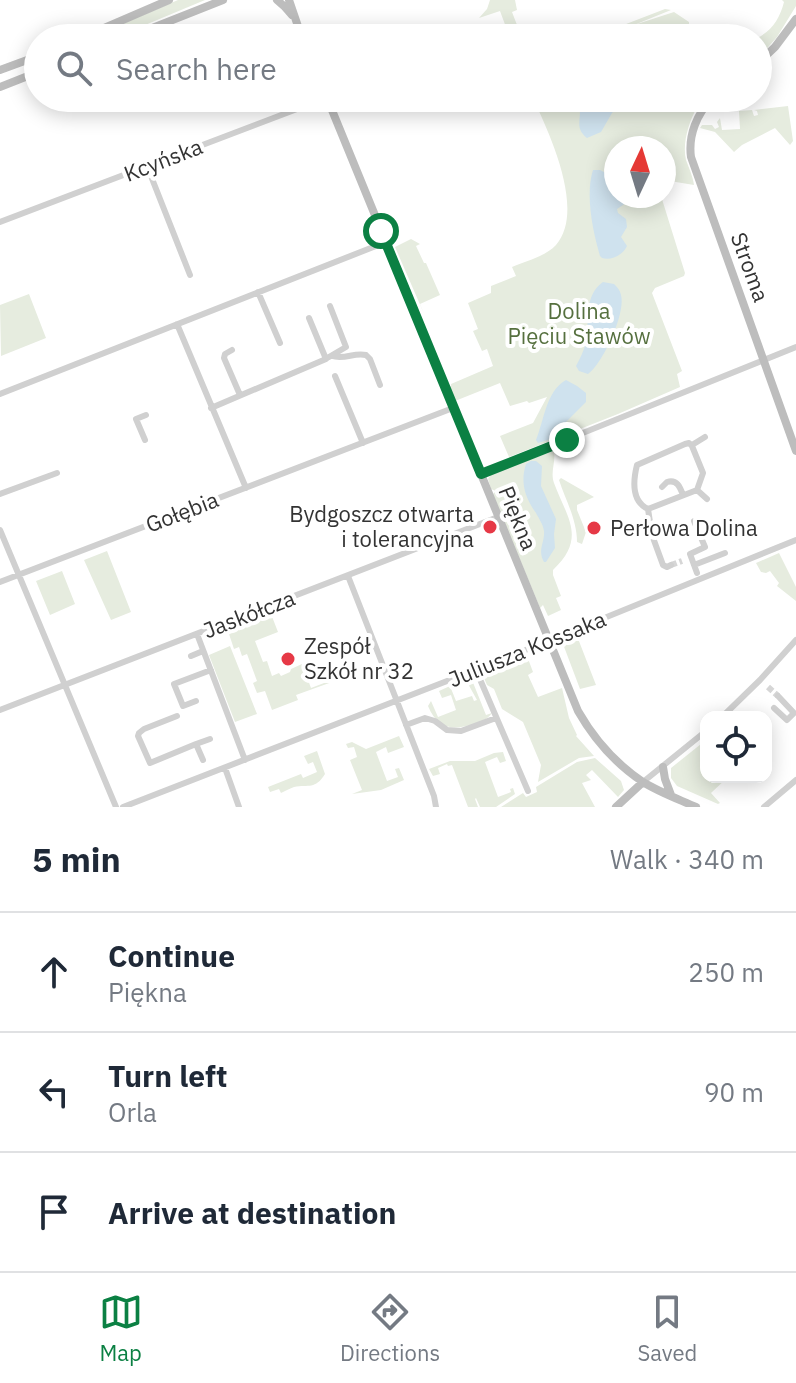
<!DOCTYPE html>
<html lang="en">
<head>
<meta charset="utf-8">
<style>
	:root { --surface:#fff; --page:#f2f2f3; --text:#1f2937; --muted:#747a83; --line:#e0e1e3; --accent:#0b8043 }
	body { margin:0; font-family:"IBM Plex Sans",sans-serif; background:var(--page); color:var(--text) }
	.controls { position:absolute; right:24px; bottom:24px; display:grid; overflow:hidden; border-radius:16px; box-shadow:0 4px 20px #0003 }
	.controls button { width:72px; height:72px; display:grid; place-items:center; padding:0; border:0; border-bottom:2px solid var(--line); background:var(--surface); color:var(--text); font:40px sans-serif }
	.compass { position:absolute; left:604px; top:136px; width:72px; height:72px; border-radius:50%; background:var(--surface); box-shadow:0 4px 20px #0003; rotate:4deg }
	.stop { position:absolute; width:24px; height:24px; margin:-18px; border:6px solid #0b8043; border-radius:50%; background:#fff }
	.stop.end { background:#0b8043; border-color:#fff; box-shadow:0 2px 8px #0008 }
	.list { margin:0; padding:0; list-style:none }
	h2 { display:flex; justify-content:space-between; align-items:center; height:104px; margin:0; padding:0 32px; font-size:34px }
	h2 small { font-size:26px; font-weight:400; color:var(--muted) }
	.list li { display:grid; grid-template-columns:52px 1fr auto; gap:24px; align-items:center; box-sizing:border-box; height:120px; padding:0 32px; border-top:2px solid var(--line) }
	.list b { display:block; font-size:30px; white-space:nowrap }
	.list p { margin:0; font-size:26px; white-space:nowrap; color:var(--muted) }
	.list em { font-size:26px; font-style:normal; color:var(--muted) }
	.icon { flex:none; width:44px; height:44px; fill:none; stroke:currentColor; stroke-width:2; stroke-linecap:round; stroke-linejoin:round }
	.map { position:relative; flex:none; width:796px; height:807px; overflow:hidden }
	.search { position:absolute; background:var(--surface); box-shadow:0 4px 20px #0003; left:24px; right:24px; top:24px; height:88px; display:flex; align-items:center; gap:20px; box-sizing:border-box; padding:0 28px; border-radius:44px; color:var(--muted); font-size:30px }
	.sheet { height:464px; background:var(--surface) }
	nav { display:flex; justify-content:space-around; align-items:center; box-sizing:border-box; height:112px; border-top:2px solid var(--line); background:var(--surface); font-size:22px; color:var(--muted) }
	nav a { display:grid; justify-items:center; gap:4px }
	nav .on { color:var(--accent) }
	.map>svg:first-child { display:block }
	.green { fill:#e6ecdf }
	.water { fill:#cfe2ee }
	.lines { fill:none; stroke-linecap:round; stroke-linejoin:round }
	.street-tunnel { stroke:#d6d6d6; stroke-width:6; stroke-dasharray:6 3; stroke-linecap:butt }
	.street { stroke:#d0d0d0; stroke-width:6 }
	.secondary { stroke:#bdbdbd; stroke-width:8 }
	.route { stroke:#0b8043; stroke-width:10 }
	.poi-dot { fill:#e63946; stroke:#fff; stroke-width:3 }
	.labels { text-anchor:middle; stroke-width:8; stroke-linejoin:round; paint-order:stroke }
	.street-label { font-size:22px; fill:#333; stroke:#fff }
	.park-label { font-size:22px; fill:#56703f; stroke:#fff }
	.poi-label { font-size:22px; fill:#333; stroke:#fff; text-anchor:start }
</style>
</head>
<body>
<div class="map">
<svg width="796" height="807" viewBox="0 0 796 807">
	<rect width="100%" height="100%" fill="#fff"/>
	<path class="green" d="M 178,0 L 205,0 L 114,38 L 90,38 Z
		M 490,0 L 515,0 L 517,10 L 512,12 L 522,38 L 510,38 L 500,11 L 479,18 L 487,9 Z
		M 782,0 L 796,0 L 796,6 L 777,37 L 762,54 L 758,63 L 757,38 C 772,31 780,18 784,2 Z
		M 665,9 L 671,10 L 634,25 L 674,12 L 689,22 L 689,28 L 684,34 L 688,38 L 583,38 L 589,35 L 595,36 Z
		M 533,98 L 712,98 L 702,111 L 697,107 C 689,122 682,143 686,160 C 689,168 693,177 694,185 L 664,180 L 664,148 L 616,148 L 616,196 L 661,196 L 685,273 L 684,276 L 655,288 L 652,293 L 682,371 L 677,374 L 680,387 L 618,414 L 509,457 L 500,436 L 533,423 L 547,397 L 529,403 L 527,401 L 510,406 L 500,383 L 455,401 L 449,387 L 451,386 L 451,384 L 493,366 L 487,349 L 482,351 L 473,331 L 478,329 L 468,303 L 491,293 L 491,286 L 516,276 L 512,267 C 526,261 546,256 556,245 C 586,210 549,133 533,98 Z
		M 788,106 L 793,141 L 790,145 L 775,128 L 742,145 L 734,152 L 715,132 L 700,128 L 702,125 L 712,125 L 715,129 L 719,127 L 717,122 L 720,118 L 722,130 L 740,129 L 739,111 L 752,110 L 754,116 L 758,115 L 757,111 L 754,110 Z
		M 411,239 L 420,244 L 416,246 L 424,263 L 426,263 L 440,295 L 420,304 L 425,316 L 395,247 Z
		M 29,294 L 46,338 L 1,356 L 0,305 Z
		M 554,451 C 556,462 550,472 554,483 C 567,518 587,538 553,570 L 553,575 L 561,596 L 556,598 L 561,610 L 548,616 L 543,605 L 540,608 L 493,494 L 496,491 L 491,489 L 488,479 L 492,473 Z
		M 561,478 L 594,497 L 577,505 L 577,510 L 586,532 L 582,544 L 577,542 C 577,520 566,501 559,480 Z
		M 107,551 L 131,612 L 111,620 L 84,560 Z
		M 779,553 L 796,587 L 796,601 L 777,586 L 779,583 L 770,571 L 766,573 L 761,572 L 756,563 Z
		M 62,571 L 75,604 L 50,615 L 36,581 Z
		M 271,614 L 278,632 L 255,641 L 263,662 L 267,661 L 272,676 L 279,673 L 281,676 L 290,672 L 291,669 L 302,664 L 311,688 L 332,680 L 332,682 L 296,695 L 298,700 L 272,710 L 265,691 L 257,693 L 253,683 L 257,681 L 247,654 L 242,656 L 239,647 L 234,649 L 228,631 Z
		M 577,636 L 596,685 L 580,689 L 563,644 L 566,640 Z
		M 230,646 L 257,714 L 235,722 L 209,655 Z
		M 522,656 L 527,656 L 533,672 L 528,675 L 538,697 L 562,688 L 569,718 L 577,735 L 576,736 L 594,756 L 579,758 L 538,782 L 541,765 L 523,722 L 502,709 L 494,689 L 487,685 L 482,673 Z
		M 472,680 L 486,715 L 492,713 C 487,720 483,720 476,723 C 454,731 438,730 428,706 L 431,701 L 438,717 L 456,710 L 451,695 L 442,698 L 439,691 L 450,686 L 456,701 L 472,696 L 474,701 L 477,700 L 467,682 Z
		M 399,736 L 404,747 L 388,753 L 386,747 L 376,752 L 387,781 L 398,777 L 395,769 L 399,768 L 404,780 L 381,790 L 352,794 L 362,790 L 350,760 L 357,757 L 354,747 L 348,748 L 346,744 L 352,742 L 366,749 Z
		M 706,740 L 706,777 L 728,777 L 711,793 L 720,803 L 718,804 L 677,786 L 671,778 L 671,768 Z
		M 317,751 L 325,774 C 315,790 309,784 294,787 C 289,789 285,791 281,793 L 279,789 L 270,792 L 268,787 L 301,774 L 303,778 L 317,772 L 313,762 L 308,764 L 304,756 Z
		M 503,752 L 506,761 L 500,763 L 497,757 L 485,762 L 498,797 L 511,792 L 510,789 L 513,788 L 515,794 L 496,807 L 480,807 L 476,798 L 475,799 L 478,807 L 468,807 L 452,765 L 448,766 L 447,764 L 438,768 L 440,774 L 433,776 L 429,769 L 450,761 L 475,761 L 494,753 Z
		M 595,758 L 621,781 L 624,790 L 618,797 L 592,770 L 586,775 L 591,780 L 582,783 L 595,807 L 501,807 L 523,793 L 526,797 L 537,792 L 536,787 L 577,762 Z"/>
	<path class="water" d="M 579,98 L 625,98 L 612,113 L 601,132 L 587,138 C 576,129 580,123 580,110 C 581,106 579,102 579,98 Z
		M 593,170 L 600,170 L 610,175 L 611,182 L 616,183 L 616,196 L 630,196 L 629,201 L 617,209 L 618,213 L 626,219 L 627,227 L 621,237 L 627,246 C 623,255 611,261 602,258 L 600,256 C 593,232 585,195 593,170 Z
		M 603,282 L 614,284 C 617,287 620,290 621,295 C 626,313 603,363 588,374 L 579,371 L 576,366 C 580,358 584,351 586,342 C 590,322 583,296 603,282 Z
		M 566,380 L 577,386 L 586,393 L 586,402 L 548,440 L 538,443 L 536,440 C 544,421 546,391 566,380 Z
		M 531,461 L 536,461 L 542,466 L 541,486 L 556,519 L 554,534 L 555,548 L 546,562 L 544,562 C 537,550 545,543 544,531 C 543,524 539,519 536,513 C 525,498 520,482 526,464 Z"/>
	<g class="lines">
		<path class="street-tunnel" d="M 671,565 L 682,561
			M 768,687 L 778,696"/>
		<path class="street" d="M 147,166 L 190,275
			M 0,222 L 326,98
			M 258,292 L 280,343
			M 177,324 L 246,488
			M 232,350 L 225,354 L 224,358 L 240,395
			M 332,356 C 345,360 354,352 366,355 L 370,359 L 380,385
			M 329,357 L 346,347 L 330,306
			M 335,376 L 363,443
			M 0,394 L 386,242
			M 211,408 L 326,359 L 309,318
			M 145,440 L 136,419 L 146,415
			M 685,444 L 689,443 L 692,446 L 703,473 L 697,490 L 648,509 C 631,501 633,481 637,465 Z
			M 692,445 L 705,437
			M 481,474 L 796,347
			M 662,487 L 667,482 C 677,479 680,487 683,495
			M 697,490 L 707,499
			M 0,494 L 57,473
			M 648,509 L 652,535 L 663,565 L 667,567 L 671,565
			M 694,521 L 705,547 L 690,554 L 697,573
			M 0,530 L 116,807
			M 694,565 L 725,553
			M 348,576 L 434,796 L 436,807
			M 0,582 L 453,408
			M 197,634 L 245,760
			M 191,656 L 203,651
			M 476,670 L 528,791
			M 196,701 L 183,706 L 174,684 L 211,670
			M 774,708 L 787,720 L 794,713 L 778,696
			M 0,710 L 498,517
			M 177,716 L 144,729 L 139,733 L 138,736 L 150,763 L 196,744
			M 722,717 L 760,680 L 796,640
			M 406,725 L 425,718 L 435,721 L 447,730 L 461,731 L 496,718
			M 203,760 L 196,744 L 210,739
			M 225,768 L 239,807
			M 643,782 L 706,731
			M 123,807 L 496,662 L 796,540
			M 764,807 L 796,780"/>
		<path class="secondary" d="M 277,0 L 285,7 L 292,15
			M 289,0 L 302,38
			M 81,38 L 169,0
			M 127,38 L 223,0
			M 758,63 L 775,47 L 796,19
			M 0,70 L 38,56
			M 0,87 L 38,72
			M 327,98 L 578,711 C 594,739 616,764 643,782 C 659,792 678,799 696,807
			M 712,98 C 697,114 688,135 691,157 L 796,451
			M 663,767 L 665,779 L 671,795
			M 616,807 L 643,782"/>
	</g>
	<g class="lines">
		<path class="route" d="M 381,231 L 481,474 L 567,440"/>
	</g>
	<g class="poi-dot">
		<circle cx="490" cy="527" r="8"/>
		<circle cx="594" cy="528" r="8"/>
		<circle cx="288" cy="659" r="8"/>
	</g>
	<g class="labels">
		<g class="street-label">
			<text transform="translate(163 160) rotate(-21)" y="8">Kcyńska</text>
			<text transform="translate(750 267) rotate(70)" y="8">Stroma</text>
			<text transform="translate(182 512) rotate(-21)" y="8">Gołębia</text>
			<text transform="translate(518 518) rotate(68)" y="8">Piękna</text>
			<text transform="translate(249 614) rotate(-21)" y="8">Jaskółcza</text>
			<text transform="translate(527 649) rotate(-22)" y="8">Juliusza Kossaka</text>
		</g>
		<g class="park-label">
			<text x="579" y="319">Dolina<tspan x="579" dy="25">Pięciu Stawów</tspan></text>
		</g>
		<g class="poi-label">
			<text x="474" y="522" text-anchor="end">Bydgoszcz otwarta<tspan x="474" dy="25">i tolerancyjna</tspan></text>
			<text x="610" y="536">Perłowa Dolina</text>
			<text x="304" y="654">Zespół<tspan x="304" dy="25">Szkół nr 32</tspan></text>
		</g>
	</g>
</svg>
<div class="controls">
<button><svg class="icon" aria-label="locate" viewBox="0 0 24 24"><circle cx="12" cy="12" r="6"/><path d="M12 2v4M12 18v4M2 12h4M18 12h4"/></svg></button>
</div>
<svg class="compass" viewBox="-18 -18 36 36"><path d="M0-13l5 13h-10z" fill="#e53935"/><path d="M0 13l5-13h-10z" fill="#747a83"/></svg>
<div class="stop" style="left:381px;top:231px"></div>
<div class="stop end" style="left:567px;top:440px"></div>
<div class="search"><svg class="icon" aria-label="search" viewBox="0 0 24 24"><circle cx="10" cy="10" r="6"/><path d="M15 15l6 6"/></svg>Search here</div>
</div>
<section class="sheet">
<h2>5 min<small>Walk · 340 m</small></h2>
<ul class="list">
<li><svg class="icon" aria-label="ahead" viewBox="0 0 24 24"><path d="M12 20V5M6 11l6-6 6 6"/></svg><div><b>Continue</b><p>Piękna</p></div><em>250 m</em></li>
<li><svg class="icon" aria-label="left" viewBox="0 0 24 24"><path d="M17 20v-9H6M10 6l-5 5 5 5"/></svg><div><b>Turn left</b><p>Orla</p></div><em>90 m</em></li>
<li><svg class="icon" aria-label="arrive" viewBox="0 0 24 24"><path d="M6 21V4h12l-3 4 3 4H6"/></svg><div><b>Arrive at destination</b></div></li>
</ul>
</section>
<nav>
<a class="on"><svg class="icon" aria-label="map" viewBox="0 0 24 24"><path d="M3 6l6-2 6 2 6-2v14l-6 2-6-2-6 2zM9 4v14M15 6v14"/></svg>Map</a>
<a><svg class="icon" aria-label="directions" viewBox="0 0 24 24"><path d="M12 3l9 9-9 9-9-9zM9 14v-3h6M13 9l2 2-2 2"/></svg>Directions</a>
<a><svg class="icon" aria-label="saved" viewBox="0 0 24 24"><path d="M7 4h10v16l-5-4-5 4z"/></svg>Saved</a>
</nav>
</body>
</html>
